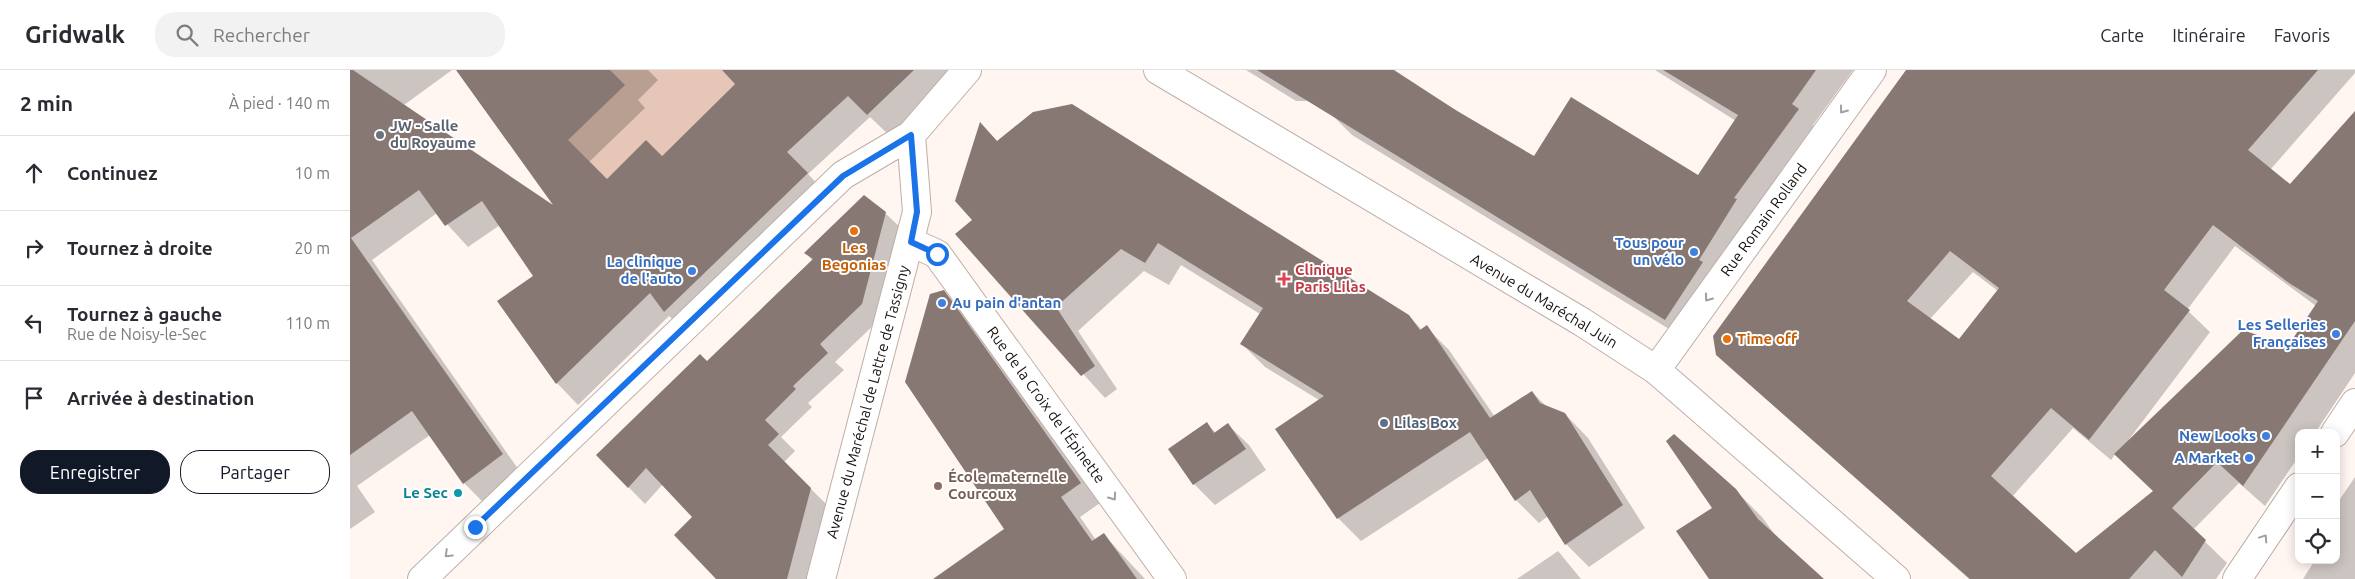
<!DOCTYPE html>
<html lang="fr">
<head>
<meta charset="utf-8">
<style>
	:root { --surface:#fff; --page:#f2f2f3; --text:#2b2b33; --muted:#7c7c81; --line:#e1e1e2; --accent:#111827 }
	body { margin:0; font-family:Ubuntu,sans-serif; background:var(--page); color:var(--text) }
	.controls { position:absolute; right:15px; bottom:15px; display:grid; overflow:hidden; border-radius:10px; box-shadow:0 2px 12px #0003 }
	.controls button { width:45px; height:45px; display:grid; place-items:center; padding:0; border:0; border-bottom:1px solid var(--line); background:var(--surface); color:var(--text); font:25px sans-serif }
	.stop { position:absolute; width:15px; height:15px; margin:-11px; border:4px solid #1a73e8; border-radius:50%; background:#fff }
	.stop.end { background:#1a73e8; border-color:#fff; box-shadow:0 1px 5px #0008 }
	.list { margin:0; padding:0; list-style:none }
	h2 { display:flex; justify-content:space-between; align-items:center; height:65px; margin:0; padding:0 20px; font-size:21px }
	h2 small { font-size:16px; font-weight:400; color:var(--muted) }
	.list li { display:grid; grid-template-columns:32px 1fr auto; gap:15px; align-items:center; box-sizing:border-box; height:75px; padding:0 20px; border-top:1px solid var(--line) }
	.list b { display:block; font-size:19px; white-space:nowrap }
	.list p { margin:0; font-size:16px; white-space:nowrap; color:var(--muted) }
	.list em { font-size:16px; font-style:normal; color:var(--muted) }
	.actions { display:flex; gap:10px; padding:15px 20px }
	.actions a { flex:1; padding:11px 0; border:1px solid var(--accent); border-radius:20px; text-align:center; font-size:18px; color:var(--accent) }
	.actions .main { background:var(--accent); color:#fff }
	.icon { flex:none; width:28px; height:28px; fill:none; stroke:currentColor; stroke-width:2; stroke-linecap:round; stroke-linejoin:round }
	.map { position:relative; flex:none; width:2005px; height:509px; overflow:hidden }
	header { display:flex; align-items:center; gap:30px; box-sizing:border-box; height:70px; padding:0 25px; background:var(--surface); border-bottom:1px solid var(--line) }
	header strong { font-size:24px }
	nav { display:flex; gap:28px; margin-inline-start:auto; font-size:18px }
	.search { width:350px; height:45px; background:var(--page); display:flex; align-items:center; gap:12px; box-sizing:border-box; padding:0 18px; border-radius:20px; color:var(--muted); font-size:19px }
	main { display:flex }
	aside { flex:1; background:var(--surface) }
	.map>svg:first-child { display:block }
	.green { fill:#e6c7b7 }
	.shadow { fill:#0003; fill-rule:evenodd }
	.building { fill:#877874; fill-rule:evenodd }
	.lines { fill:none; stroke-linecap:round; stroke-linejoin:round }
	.street-casing { stroke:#beafa8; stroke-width:30 }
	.secondary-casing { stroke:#beafa8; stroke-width:30 }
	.street { stroke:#fff; stroke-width:28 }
	.secondary { stroke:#fff; stroke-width:28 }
	.oneway { stroke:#a2a09f }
	.route { stroke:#1a73e8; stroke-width:6 }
	.worship-dot { fill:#6b7280; stroke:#fff; stroke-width:2 }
	.food-dot { fill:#e8710a; stroke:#fff; stroke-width:2 }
	.shop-dot { fill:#3f7fe0; stroke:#fff; stroke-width:2 }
	.health-dot { fill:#e0444e; stroke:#fff; stroke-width:2 }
	.service-dot { fill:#5c6f8a; stroke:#fff; stroke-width:2 }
	.education-dot { fill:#8d6e63; stroke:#fff; stroke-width:2 }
	.culture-dot { fill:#0f9aa8; stroke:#fff; stroke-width:2 }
	.labels { text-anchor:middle; stroke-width:4; stroke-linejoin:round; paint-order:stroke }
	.worship-label { font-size:15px; font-weight:bold; fill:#5b616d; stroke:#fff; text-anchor:start }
	.street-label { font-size:15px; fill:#171210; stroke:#fff }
	.shop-label { font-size:15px; font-weight:bold; fill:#366cbe; stroke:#fff; text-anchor:end }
	.food-label { font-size:15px; font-weight:bold; fill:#c56008; stroke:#fff }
	.health-label { font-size:15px; font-weight:bold; fill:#be3a42; stroke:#fff; text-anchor:start }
	.service-label { font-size:15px; font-weight:bold; fill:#4e5e75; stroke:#fff; text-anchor:start }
	.education-label { font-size:15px; font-weight:bold; fill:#785e54; stroke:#fff; text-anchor:start }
	.culture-label { font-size:15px; font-weight:bold; fill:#0d838f; stroke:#fff; text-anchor:end }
</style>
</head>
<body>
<header>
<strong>Gridwalk</strong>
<div class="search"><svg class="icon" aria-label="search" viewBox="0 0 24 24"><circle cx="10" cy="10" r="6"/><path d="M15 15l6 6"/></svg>Rechercher</div>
<nav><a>Carte</a><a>Itinéraire</a><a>Favoris</a></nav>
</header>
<main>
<aside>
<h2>2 min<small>À pied · 140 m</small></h2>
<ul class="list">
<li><svg class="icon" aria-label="ahead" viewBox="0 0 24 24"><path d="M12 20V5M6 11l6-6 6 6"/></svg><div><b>Continuez</b></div><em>10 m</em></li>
<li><svg class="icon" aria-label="right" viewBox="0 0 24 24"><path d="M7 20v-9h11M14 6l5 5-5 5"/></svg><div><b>Tournez à droite</b></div><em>20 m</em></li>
<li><svg class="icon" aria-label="left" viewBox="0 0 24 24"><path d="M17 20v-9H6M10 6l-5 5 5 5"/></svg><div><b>Tournez à gauche</b><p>Rue de Noisy-le-Sec</p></div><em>110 m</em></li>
<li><svg class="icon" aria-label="arrive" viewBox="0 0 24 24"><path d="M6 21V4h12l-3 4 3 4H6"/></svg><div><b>Arrivée à destination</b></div></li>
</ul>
<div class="actions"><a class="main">Enregistrer</a><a>Partager</a></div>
</aside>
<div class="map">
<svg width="2005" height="509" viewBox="0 0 2005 509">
	<rect width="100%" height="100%" fill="#fff5f1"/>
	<path class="green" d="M 223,0 L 399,0 L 247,150 L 188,35 Z"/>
	<path class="shadow" d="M 0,0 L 102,0 L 54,35 L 208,140 L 107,0 L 298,0 L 308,10 L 288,30 L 295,38 L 239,92 L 257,110 L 312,88 L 387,14 L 374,0 L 597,0 L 597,5 L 575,31 L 540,66 L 520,47 L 458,104 L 478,125 L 336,262 L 319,246 L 228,335 L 207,313 L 149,231 L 185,206 L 150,155 L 118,177 L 87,143 L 22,190 L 173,406 L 135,434 L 114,413 L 80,365 L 7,416 L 25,442 L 0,459 Z
		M 896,0 L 975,0 L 956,31 L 946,31 Z
		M 1012,0 L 1040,0 L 1185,88 L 1348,106 L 1386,51 L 1305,0 L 1503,0 L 1463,55 L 1469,61 L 1337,270 L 1002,65 L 981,44 Z
		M 1557,0 L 2005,0 L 2005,3 L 1920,100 L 1940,116 L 2005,43 L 2005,303 L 1965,363 L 1949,363 L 1949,386 L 1915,436 L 1889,413 L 1843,460 L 1877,493 L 1866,509 L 1619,509 L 1368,285 ZM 1885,176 L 1966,236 L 1938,278 L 1771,380 L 1860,262 L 1837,240 ZM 1623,202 L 1648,221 L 1609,270 L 1580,249 ZM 1723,358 L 1761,390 L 1766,383 L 1805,421 L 1726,484 L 1662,427 Z
		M 630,54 L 648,72 L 1059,246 L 1072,260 L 1076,257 L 1099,280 L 1145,347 L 1182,322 L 1197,337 L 1215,344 L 1238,368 L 1295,458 L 1239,497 L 1216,474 L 1198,446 L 1189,453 L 1166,430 L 1138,388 L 1011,471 L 988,448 L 969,330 L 915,297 L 892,274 L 910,244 L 831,195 L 819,215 L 794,201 L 728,261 L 767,319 L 755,328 L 606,164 L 623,150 Z
		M 535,143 L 552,159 L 528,251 L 485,292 L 494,300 L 458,333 L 462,337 L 431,367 L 445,381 L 434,392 L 477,435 L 457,509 L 367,509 L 344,447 L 313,414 L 295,434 L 247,385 L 357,293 L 463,191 L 456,183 Z
		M 594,222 L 614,242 L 750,433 L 730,447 L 746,470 L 753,464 L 795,509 L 584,509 L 656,460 Z
		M 857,354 L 866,363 L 878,355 L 899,375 L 916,400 L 865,435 L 844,414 Z
		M 2005,407 L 2005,509 L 1953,509 L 1965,490 L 1986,490 L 1986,435 Z
		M 1385,420 L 1412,447 L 1428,469 L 1472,509 L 1362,509 L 1364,438 Z
		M 1208,481 L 1231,509 L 1167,509 Z"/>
	<path class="building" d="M 0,0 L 3,0 L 203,135 L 106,0 L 260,0 L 275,15 L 218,70 L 257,109 L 296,70 L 312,86 L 385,14 L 372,0 L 564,0 L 517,45 L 498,26 L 437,82 L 458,103 L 314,242 L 300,223 L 206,314 L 147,231 L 183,206 L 132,131 L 95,156 L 69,120 L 1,168 L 153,384 L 113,414 L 62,341 L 0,385 Z
		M 907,0 L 1044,0 L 1107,41 L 1184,86 L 1221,27 L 1348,105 L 1388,45 L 1313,0 L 1466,0 L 1442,34 L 1449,39 L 1384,128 L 1387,129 L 1349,190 L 1353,192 L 1315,250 Z
		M 1556,0 L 1968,0 L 1898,80 L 1940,114 L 2005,41 L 2005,251 L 1893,416 L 1867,392 L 1822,438 L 1856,470 L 1832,507 L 1805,480 L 1779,509 L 1620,509 L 1366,285 L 1363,266 ZM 1863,155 L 1939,213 L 1968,231 L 1938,276 L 1893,260 L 1764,384 L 1803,421 L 1726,483 L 1641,406 L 1701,338 L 1739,370 L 1840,240 L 1814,220 ZM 1600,181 L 1649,218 L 1609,269 L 1557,231 Z
		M 722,34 L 1059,245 L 1070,260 L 1077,255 L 1140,348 L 1182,321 L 1190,333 L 1215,343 L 1273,435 L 1215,475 L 1180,420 L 1165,431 L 1120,362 L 987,449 L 925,359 L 974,326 L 890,274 L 913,238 L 808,173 L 795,193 L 771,179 L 706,237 L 745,296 L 731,306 L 605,164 L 622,150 L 605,131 L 630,52 L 647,71 L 683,42 Z
		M 514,125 L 536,142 L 512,234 L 470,274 L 478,283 L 443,316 L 446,319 L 415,350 L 429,364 L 418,375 L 461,418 L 437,509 L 366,509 L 324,465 L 342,447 L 296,398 L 278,418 L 246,385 L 350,284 L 357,291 L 463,189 L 454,183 Z
		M 594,220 L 731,413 L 711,427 L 742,471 L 754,463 L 787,509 L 583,509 L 654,459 L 555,312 L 580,224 Z
		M 857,352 L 864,363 L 878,353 L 896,379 L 843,415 L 818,379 Z
		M 1324,364 L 1386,419 L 1408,449 L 1474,509 L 1359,509 L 1326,461 L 1362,438 L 1316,371 Z"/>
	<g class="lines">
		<g class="street-casing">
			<path id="street" d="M 561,172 L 587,184 L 822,509
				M 1306,300 L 1522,0
				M 72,509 L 493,105 L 561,65 L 617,0
				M 471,509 L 567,142 L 561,65"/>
		</g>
		<g class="secondary-casing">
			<path id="secondary" d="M 808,0 L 1232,252 L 1306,300 L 1546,509
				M 1985,363 L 2005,333
				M 1887,509 L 1949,417"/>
		</g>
		<use href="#street" class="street"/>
		<use href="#secondary" class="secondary"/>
	</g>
	<defs><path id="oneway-chevron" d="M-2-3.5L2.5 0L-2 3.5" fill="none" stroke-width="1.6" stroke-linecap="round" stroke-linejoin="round" transform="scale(1.25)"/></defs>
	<g class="oneway">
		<use href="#oneway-chevron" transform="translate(1493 40) rotate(126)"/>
		<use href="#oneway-chevron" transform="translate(1358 228) rotate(126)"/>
		<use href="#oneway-chevron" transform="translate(763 427) rotate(54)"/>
		<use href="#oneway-chevron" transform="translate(1914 468) rotate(-56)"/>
		<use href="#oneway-chevron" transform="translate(98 484) rotate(136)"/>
	</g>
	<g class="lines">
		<path class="route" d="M 125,457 L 493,106 L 561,65 L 567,142 L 561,172 L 587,184"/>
	</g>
	<circle class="worship-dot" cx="30" cy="65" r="5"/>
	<g class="food-dot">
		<circle cx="504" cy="161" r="5"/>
		<circle cx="1377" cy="269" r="5"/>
	</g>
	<g class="shop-dot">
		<circle cx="1344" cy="182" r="5"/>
		<circle cx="342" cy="201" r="5"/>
		<circle cx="592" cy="233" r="5"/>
		<circle cx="1986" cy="264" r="5"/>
		<circle cx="1916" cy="366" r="5"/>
		<circle cx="1899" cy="388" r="5"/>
	</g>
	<path class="health-dot" d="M931.5 201.5h5v5h5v5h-5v5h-5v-5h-5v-5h5z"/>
	<circle class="service-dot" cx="1034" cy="353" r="5"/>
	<circle class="education-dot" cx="588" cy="416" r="5"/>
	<circle class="culture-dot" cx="108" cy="423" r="5"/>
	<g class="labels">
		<g class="worship-label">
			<text x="40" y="61">JW - Salle<tspan x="40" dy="17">du Royaume</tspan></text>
		</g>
		<g class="street-label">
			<text transform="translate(1414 150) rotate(-54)" y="5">Rue Romain Rolland</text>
			<text transform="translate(1194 231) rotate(31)" y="5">Avenue du Maréchal Juin</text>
			<text transform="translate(518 332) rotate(-75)" y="5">Avenue du Maréchal de Lattre de Tassigny</text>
			<text transform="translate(696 335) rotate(54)" y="5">Rue de la Croix de l'Épinette</text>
		</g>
		<g class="shop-label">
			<text x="1334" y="178">Tous pour<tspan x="1334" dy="17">un vélo</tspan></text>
			<text x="332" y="197">La clinique<tspan x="332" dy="17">de l'auto</tspan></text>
			<text x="602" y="238" text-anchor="start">Au pain d'antan</text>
			<text x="1976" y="260">Les Selleries<tspan x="1976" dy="17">Françaises</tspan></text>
			<text x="1906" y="371">New Looks</text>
			<text x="1889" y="393">A Market</text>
		</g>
		<g class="food-label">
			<text x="504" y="183">Les<tspan x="504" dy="17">Begonias</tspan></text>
			<text x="1387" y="274" text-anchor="start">Time off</text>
		</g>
		<g class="health-label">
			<text x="945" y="205">Clinique<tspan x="945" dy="17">Paris Lilas</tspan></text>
		</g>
		<g class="service-label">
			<text x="1044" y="358">Lilas Box</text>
		</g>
		<g class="education-label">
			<text x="598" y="412">École maternelle<tspan x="598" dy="17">Courcoux</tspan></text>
		</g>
		<g class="culture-label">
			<text x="98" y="428">Le Sec</text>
		</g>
	</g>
</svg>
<div class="controls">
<button>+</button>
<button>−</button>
<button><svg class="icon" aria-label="locate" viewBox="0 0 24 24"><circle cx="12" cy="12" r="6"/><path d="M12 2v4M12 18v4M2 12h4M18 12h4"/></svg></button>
</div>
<div class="stop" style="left:587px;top:184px"></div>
<div class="stop end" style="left:125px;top:457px"></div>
</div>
</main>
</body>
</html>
